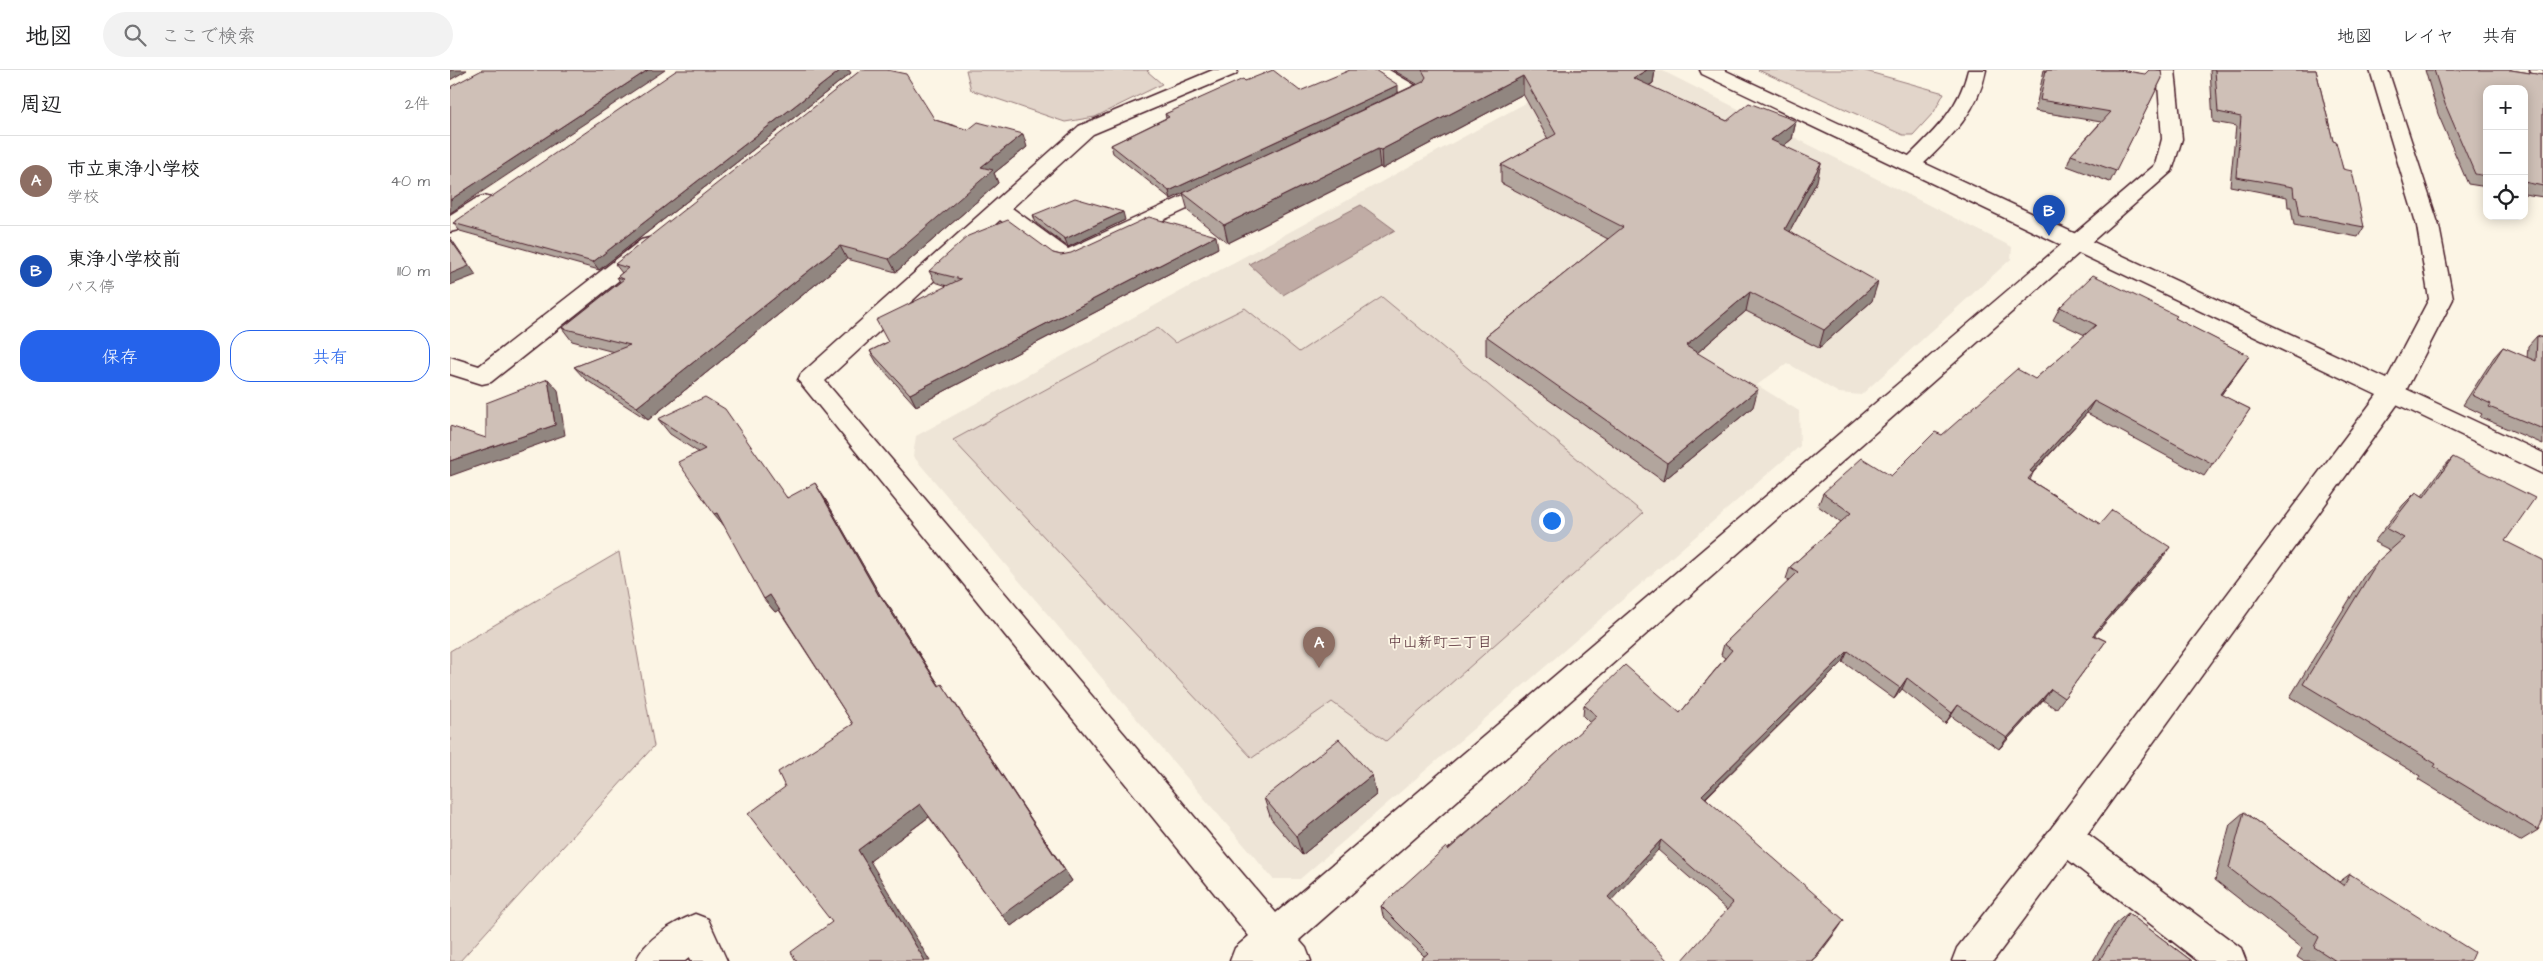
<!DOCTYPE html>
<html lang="ja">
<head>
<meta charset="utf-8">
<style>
	:root { --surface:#fff; --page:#f2f2f2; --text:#202124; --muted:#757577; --line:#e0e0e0; --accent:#2563eb }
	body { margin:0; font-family:"Architects Daughter","Klee One",sans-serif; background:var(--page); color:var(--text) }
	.controls { position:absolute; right:15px; top:15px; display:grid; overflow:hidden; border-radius:10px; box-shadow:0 2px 12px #0003 }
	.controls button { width:45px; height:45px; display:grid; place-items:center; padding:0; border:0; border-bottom:1px solid var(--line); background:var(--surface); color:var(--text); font:25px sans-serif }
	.you { position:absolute; left:1101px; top:450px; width:18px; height:18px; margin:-12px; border:4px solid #fff; border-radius:50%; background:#1a73e8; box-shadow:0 0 0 8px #1a73e833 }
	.badge { display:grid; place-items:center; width:32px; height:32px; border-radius:50%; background:var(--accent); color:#fff; font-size:16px; font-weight:700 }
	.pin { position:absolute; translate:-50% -41px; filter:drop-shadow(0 1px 2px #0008) }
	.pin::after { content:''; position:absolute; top:26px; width:18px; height:15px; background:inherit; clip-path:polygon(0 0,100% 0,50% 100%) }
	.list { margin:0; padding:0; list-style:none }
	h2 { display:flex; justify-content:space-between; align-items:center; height:65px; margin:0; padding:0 20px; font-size:21px }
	h2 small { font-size:16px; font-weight:400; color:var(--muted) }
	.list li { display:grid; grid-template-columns:32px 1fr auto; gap:15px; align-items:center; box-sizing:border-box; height:90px; padding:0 20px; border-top:1px solid var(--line) }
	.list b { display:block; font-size:19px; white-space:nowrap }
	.list p { margin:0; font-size:16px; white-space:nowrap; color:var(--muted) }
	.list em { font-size:16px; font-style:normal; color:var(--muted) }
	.actions { display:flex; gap:10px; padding:15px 20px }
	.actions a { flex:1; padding:11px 0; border:1px solid var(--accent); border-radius:20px; text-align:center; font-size:18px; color:var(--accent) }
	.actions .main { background:var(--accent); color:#fff }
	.icon { flex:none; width:28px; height:28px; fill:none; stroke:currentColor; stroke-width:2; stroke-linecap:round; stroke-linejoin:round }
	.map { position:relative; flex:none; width:2093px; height:891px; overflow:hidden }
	header { display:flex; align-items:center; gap:30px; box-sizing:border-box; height:70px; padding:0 25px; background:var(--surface); border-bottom:1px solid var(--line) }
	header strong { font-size:24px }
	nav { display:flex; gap:28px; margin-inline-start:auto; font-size:18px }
	.search { width:350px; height:45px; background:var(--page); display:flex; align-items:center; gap:12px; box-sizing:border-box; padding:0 18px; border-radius:28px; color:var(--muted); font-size:19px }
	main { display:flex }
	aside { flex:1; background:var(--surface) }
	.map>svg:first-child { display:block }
	.built { fill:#eee5d7 }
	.green { fill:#e2d5ca; stroke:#967a7a }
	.water { fill:#c0aca5; stroke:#917474 }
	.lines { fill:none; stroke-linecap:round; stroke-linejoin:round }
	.minor-casing { stroke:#4a1f2b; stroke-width:3 }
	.tertiary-casing { stroke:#4a1f2b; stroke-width:3 }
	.minor { fill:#fcf5e5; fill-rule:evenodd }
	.tertiary { fill:#fcf5e5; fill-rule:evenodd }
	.wall { fill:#b2a59d; stroke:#4a1f2b }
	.shaded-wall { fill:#918680; stroke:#4a1f2b }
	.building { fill:#cfc0b7; stroke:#4a1f2b }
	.labels { text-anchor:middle; stroke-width:4; stroke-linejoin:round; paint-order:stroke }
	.neighbourhood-label { font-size:15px; fill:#4a1f2b; stroke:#fcf5e5 }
</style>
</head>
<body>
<header>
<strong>地図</strong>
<div class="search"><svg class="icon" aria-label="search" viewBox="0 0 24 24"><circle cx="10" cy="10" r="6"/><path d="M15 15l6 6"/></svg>ここで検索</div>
<nav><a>地図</a><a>レイヤ</a><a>共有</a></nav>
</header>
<main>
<aside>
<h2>周辺<small>2件</small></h2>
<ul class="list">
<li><span class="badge" style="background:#8d6e63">A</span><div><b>市立東浄小学校</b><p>学校</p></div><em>40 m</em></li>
<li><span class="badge" style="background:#1a4fb4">B</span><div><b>東浄小学校前</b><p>バス停</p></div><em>110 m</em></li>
</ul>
<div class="actions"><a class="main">保存</a><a>共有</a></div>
</aside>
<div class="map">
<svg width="2093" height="891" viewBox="0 0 2093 891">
	<rect width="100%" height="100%" fill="#fcf5e5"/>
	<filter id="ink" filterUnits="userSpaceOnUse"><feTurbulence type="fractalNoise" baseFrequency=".02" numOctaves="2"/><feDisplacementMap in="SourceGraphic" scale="10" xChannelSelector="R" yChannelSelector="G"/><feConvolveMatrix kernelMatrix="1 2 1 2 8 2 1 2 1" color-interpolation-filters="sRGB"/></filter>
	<g filter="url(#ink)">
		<path class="built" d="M 1136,0 L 1211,0 L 1562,177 L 1561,189 L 1411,325 L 1389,323 L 1337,293 L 1307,315 L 1349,341 L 1350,376 L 850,809 L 823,809 L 463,386 L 466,366 Z"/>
		<path class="green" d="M 516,0 L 699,0 L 697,1 L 712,14 L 645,47 L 615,52 L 521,20 Z
			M 1308,0 L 1412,0 L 1494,23 L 1484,42 L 1463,65 L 1453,65 Z
			M 932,227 L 1193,443 L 936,671 L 882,632 L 802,688 L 503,370 L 708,258 L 725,273 L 795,238 L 849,282 Z
			M 169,482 L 204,676 L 10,891 L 0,891 L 0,581 Z"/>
		<path class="water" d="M 911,135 L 945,160 L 833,225 L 799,194 Z"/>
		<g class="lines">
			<g class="minor-casing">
				<path id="minor" d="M 763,0 L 788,0 L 786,4 L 643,64 L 562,138 L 618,179 L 762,113 L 769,111 L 776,113 L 779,117 L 776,121 L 616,195 L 608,193 L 550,150 L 375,311 L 826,843 L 1705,95 L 1712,69 L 1707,0 L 1725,0 L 1732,69 L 1722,101 L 849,870 L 856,878 L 861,891 L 780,891 L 785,878 L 799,866 L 348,310 L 351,304 L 629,56 Z
					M 917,0 L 939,0 L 973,20 L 975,24 C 968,34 946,43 934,40 L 931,36 L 934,32 L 952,24 Z
					M 1518,0 L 1536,0 C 1528,43 1498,70 1468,99 L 1461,101 L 1454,99 L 1451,95 L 1454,91 C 1482,63 1509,40 1518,0 Z
					M 2080,0 L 2093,0 L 2093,7 L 2082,4 Z
					M 34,126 L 41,128 L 45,132 L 41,136 L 8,160 L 0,162 L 0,145 L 27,128 Z
					M 199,168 L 207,170 L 210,175 L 207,180 L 41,312 L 32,314 L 0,304 L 0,287 L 29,296 L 191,170 Z
					M 1943,313 L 2093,383 L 2093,404 L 1934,328 L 1930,322 L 1934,316 Z
					M 1615,751 L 1627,756 L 1791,878 L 1796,891 L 1748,891 L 1603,778 L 1598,767 L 1603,756 Z
					M 245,844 L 258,849 L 277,891 L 240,891 L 239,888 L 235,891 L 186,891 C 195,869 223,853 245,844 Z"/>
			</g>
			<g class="tertiary-casing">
				<path id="tertiary" d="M 1250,0 L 1274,0 L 1937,309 L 1979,229 L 1967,156 L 1920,0 L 1938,0 L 1989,156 L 2003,229 L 1952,328 L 1627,778 L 1543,891 L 1502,891 L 1507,878 L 1603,756 L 1927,325 L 1252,4 Z"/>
			</g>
			<use href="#minor" class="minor"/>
			<use href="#tertiary" class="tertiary"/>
		</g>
		<path class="wall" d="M 943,0 L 1205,0 L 1203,13 L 1199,16 L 1277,51 L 1346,51 L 1342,69 L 1333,76 L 1367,111 L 1340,161 L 1422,231 L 1369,278 L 1296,241 L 1247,283 L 1303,337 L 1213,411 L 1036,285 L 1036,266 L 1158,169 L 1051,113 L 1051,95 L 1098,69 L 1073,24 L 932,99 L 930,97 L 778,173 L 738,141 L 733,123 L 721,129 L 663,83 L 661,75 L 716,48 L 715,44 L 795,11 L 850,21 L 948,23 L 967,14 Z
			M 1594,0 L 1670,0 L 1712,8 L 1660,112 L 1617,96 L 1621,85 L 1651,52 L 1585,41 Z
			M 1760,0 L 1866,0 L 1883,71 L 1914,157 L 1908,167 L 1844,155 L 1841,137 L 1838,137 L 1837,127 L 1780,116 L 1786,56 L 1763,52 Z
			M 1975,0 L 2061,0 L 2093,5 L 2093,127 L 2074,124 L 2074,19 L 2037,19 L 2037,117 L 2018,114 L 1988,44 Z
			M 401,3 L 149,200 L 10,161 L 3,153 Z
			M 485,50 L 577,77 L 544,103 L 548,113 L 446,202 L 397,189 L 198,350 L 135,309 L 124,297 L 164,282 L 122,271 L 112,258 L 170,212 L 167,207 L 172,203 L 165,194 Z
			M 583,145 L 675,150 L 618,177 L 586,153 Z
			M 768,178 L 466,336 L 427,293 L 420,281 L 438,272 L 497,216 L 485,212 L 479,201 L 603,183 L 611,185 Z
			M 1610,237 L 1726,249 L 1799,286 L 1771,325 L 1800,339 L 1754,406 L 1637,343 L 1583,403 L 1580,410 L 1650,454 L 1711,490 L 1644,565 L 1656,571 L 1606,639 L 1593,630 L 1549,679 L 1501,646 L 1495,654 L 1452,619 L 1444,629 L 1393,592 L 1256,728 L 1388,859 L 1277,840 L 1208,780 L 974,886 L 933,846 L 931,836 L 1062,724 L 1140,653 L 1133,646 L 1134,635 L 1230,643 L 1275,588 L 1271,585 L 1274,574 L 1339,511 L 1336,509 L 1340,497 L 1391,452 L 1368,436 L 1373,423 L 1441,406 L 1492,365 L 1585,309 L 1635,265 L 1603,250 Z
			M 2087,266 L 2093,268 L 2093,374 L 2030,347 L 2032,344 L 2013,335 L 2044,287 L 2053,277 L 2077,288 L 2078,276 Z
			M 208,349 L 338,428 L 374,427 L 430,525 L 440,538 L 489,615 L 501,627 L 622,811 L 561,856 L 552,845 L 479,747 L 420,791 L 382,852 L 335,717 L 403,654 L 329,540 L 325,542 L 314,529 L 248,382 L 220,364 Z
			M 2003,387 L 2055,471 L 2088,760 L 2070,771 L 1968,709 L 1970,706 L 1840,627 L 1915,504 L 1940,480 L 1924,472 L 1953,435 L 1966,422 L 1972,426 L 1991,400 Z
			M 922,705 L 926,725 L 852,785 L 821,749 L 814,728 Z
			M 1794,742 L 1889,812 L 1900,804 L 2020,891 L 1853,891 L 1847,887 L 1852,878 L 1765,810 L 1780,754 Z
			M 1678,843 L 1742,891 L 1643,891 L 1665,854 Z"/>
		<path class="shaded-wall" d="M 0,0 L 17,0 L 0,10 Z
			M 198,0 L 215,0 L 0,143 L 0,130 Z
			M 391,0 L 399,0 L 401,3 L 149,200 L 143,192 Z
			M 1197,0 L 1205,0 L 1203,13 L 1181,26 L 1183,8 Z
			M 1073,6 L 1073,24 L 932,99 L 931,80 Z
			M 948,15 L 948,23 L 721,129 L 719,121 Z
			M 1346,51 L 1342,69 L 1317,89 L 1321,70 Z
			M 573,64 L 577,77 L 544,103 L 548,113 L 446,202 L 439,189 L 531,97 Z
			M 928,79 L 930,97 L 778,173 L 774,155 Z
			M 1371,93 L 1367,111 L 1331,178 L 1335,159 Z
			M 673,142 L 675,150 L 618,177 L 615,169 Z
			M 766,166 L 768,178 L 466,336 L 460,324 Z
			M 0,167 L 26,205 L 0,215 Z
			M 390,176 L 397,189 L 198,350 L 187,337 Z
			M 1428,212 L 1422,231 L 1369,278 L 1374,260 Z
			M 1300,222 L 1296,241 L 1233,295 L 1236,276 Z
			M 1799,286 L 1790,299 L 1762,337 L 1770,324 Z
			M 98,309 L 108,320 L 115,365 L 0,406 L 0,391 L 105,355 Z
			M 1308,319 L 1303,337 L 1213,411 L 1217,393 Z
			M 1644,331 L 1637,343 L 1573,413 L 1580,401 Z
			M 365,413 L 374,427 L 438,539 L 429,526 Z
			M 267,443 L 276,458 L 264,444 Z
			M 1720,477 L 1711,490 L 1635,576 L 1643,565 Z
			M 320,525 L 331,539 L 325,542 L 314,529 Z
			M 430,525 L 440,538 L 498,629 L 489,616 Z
			M 1398,581 L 1393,592 L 1248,735 L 1252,725 Z
			M 1457,608 L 1452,619 L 1444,629 L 1450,618 Z
			M 492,614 L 622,811 L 561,856 L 552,845 Z
			M 1601,619 L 1593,630 L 1549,679 L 1557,668 Z
			M 1508,635 L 1501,646 L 1495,654 L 1502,643 Z
			M 922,705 L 926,725 L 852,785 L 846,766 Z
			M 470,734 L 480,746 L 420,791 L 480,891 L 475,891 L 408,780 Z
			M 1211,770 L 1208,780 L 1156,836 L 1158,827 Z
			M 1394,850 L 1388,859 L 1364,891 L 1362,891 Z"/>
		<path class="building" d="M 32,0 L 198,0 L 0,130 L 0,19 L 2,18 L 0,17 Z
			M 227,0 L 391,0 L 143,192 L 3,153 Z
			M 411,0 L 437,0 L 456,4 L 485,50 L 518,60 L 528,52 L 573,64 L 531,97 L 543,100 L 439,189 L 390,176 L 187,337 L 124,297 L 180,275 L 112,258 L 174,209 L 167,207 L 178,198 L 165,194 Z
			M 823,0 L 850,21 L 900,0 L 925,0 L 948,15 L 719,121 L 661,75 L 719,47 L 715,44 L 793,9 L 795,11 Z
			M 972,0 L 1197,0 L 1183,8 L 1277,51 L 1299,33 L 1346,51 L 1321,70 L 1371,93 L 1335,159 L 1428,212 L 1374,260 L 1300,222 L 1236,276 L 1308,319 L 1217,393 L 1036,266 L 1173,157 L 1051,95 L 1106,64 L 1073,6 L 931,80 L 928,79 L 774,155 L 733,123 L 973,12 L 976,7 Z
			M 1596,0 L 1670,0 L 1695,4 L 1699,0 L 1711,0 L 1712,8 L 1666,101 L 1621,85 L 1661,42 L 1590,30 Z
			M 1765,0 L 1866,0 L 1883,71 L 1886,72 L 1893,99 L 1902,101 L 1914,157 L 1850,145 L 1847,128 L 1844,127 L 1843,117 L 1786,107 L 1791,47 L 1768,42 Z
			M 1984,0 L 2061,0 L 2093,5 L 2093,116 L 2074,112 L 2074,19 L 2037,19 L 2037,106 L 2025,104 L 1995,34 Z
			M 625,128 L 673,142 L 615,169 L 583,145 Z
			M 699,147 L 766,166 L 460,324 L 420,281 L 438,272 L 426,250 L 511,209 L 479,201 L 518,166 L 558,150 L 603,183 L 611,185 L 621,183 Z
			M 0,169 L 19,196 L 0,204 Z
			M 1643,205 L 1727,246 L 1725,248 L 1799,286 L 1770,324 L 1800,339 L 1763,394 L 1644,331 L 1580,401 L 1583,403 L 1578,409 L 1650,454 L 1662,440 L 1720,477 L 1643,565 L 1656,571 L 1614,628 L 1601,619 L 1557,668 L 1508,635 L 1502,643 L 1457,608 L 1450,618 L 1398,581 L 1252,725 L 1394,850 L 1362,891 L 1232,891 L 1283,833 L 1211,770 L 1158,827 L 1218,891 L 969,891 L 978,883 L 931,836 L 996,777 L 998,780 L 1062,724 L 1147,646 L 1134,635 L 1175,595 L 1230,643 L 1282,580 L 1274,574 L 1348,502 L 1340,497 L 1401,443 L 1373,423 L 1412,388 L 1441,406 L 1485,362 L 1492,365 L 1567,299 L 1585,309 L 1646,255 L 1610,237 Z
			M 2087,266 L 2093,268 L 2093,359 L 2039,337 L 2041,334 L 2022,325 L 2053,277 L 2086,291 Z
			M 98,309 L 105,355 L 0,391 L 0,356 L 36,368 L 36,333 Z
			M 255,327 L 275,339 L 337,428 L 365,413 L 429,526 L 430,525 L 489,616 L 492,614 L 614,800 L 552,845 L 470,734 L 408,780 L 475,891 L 346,891 L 341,882 L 382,852 L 298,744 L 335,717 L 328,702 L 403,654 L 320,525 L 314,529 L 267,443 L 264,444 L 228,392 L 255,379 L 208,349 Z
			M 2003,387 L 2085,428 L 2055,471 L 2093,490 L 2093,750 L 2088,760 L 1984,697 L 1986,694 L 1853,614 L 1928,491 L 1954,468 L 1937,459 L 1966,422 L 1974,427 Z
			M 889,669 L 922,705 L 846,766 L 814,728 Z
			M 1794,742 L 1894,816 L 1900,804 L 2024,882 L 2020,891 L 1886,891 L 1864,877 L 1869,867 L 1779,798 Z
			M 1678,843 L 1742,891 L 1649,891 Z"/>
	</g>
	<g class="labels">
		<g class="neighbourhood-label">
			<text x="990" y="577">中山新町二丁目</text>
		</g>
	</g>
</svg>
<div class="controls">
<button>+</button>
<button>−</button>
<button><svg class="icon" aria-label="locate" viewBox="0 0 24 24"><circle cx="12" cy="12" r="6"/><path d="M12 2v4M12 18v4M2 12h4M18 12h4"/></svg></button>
</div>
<div class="you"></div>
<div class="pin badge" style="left:869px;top:598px;background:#8d6e63">A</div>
<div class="pin badge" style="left:1599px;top:166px;background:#1a4fb4">B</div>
</div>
</main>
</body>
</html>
